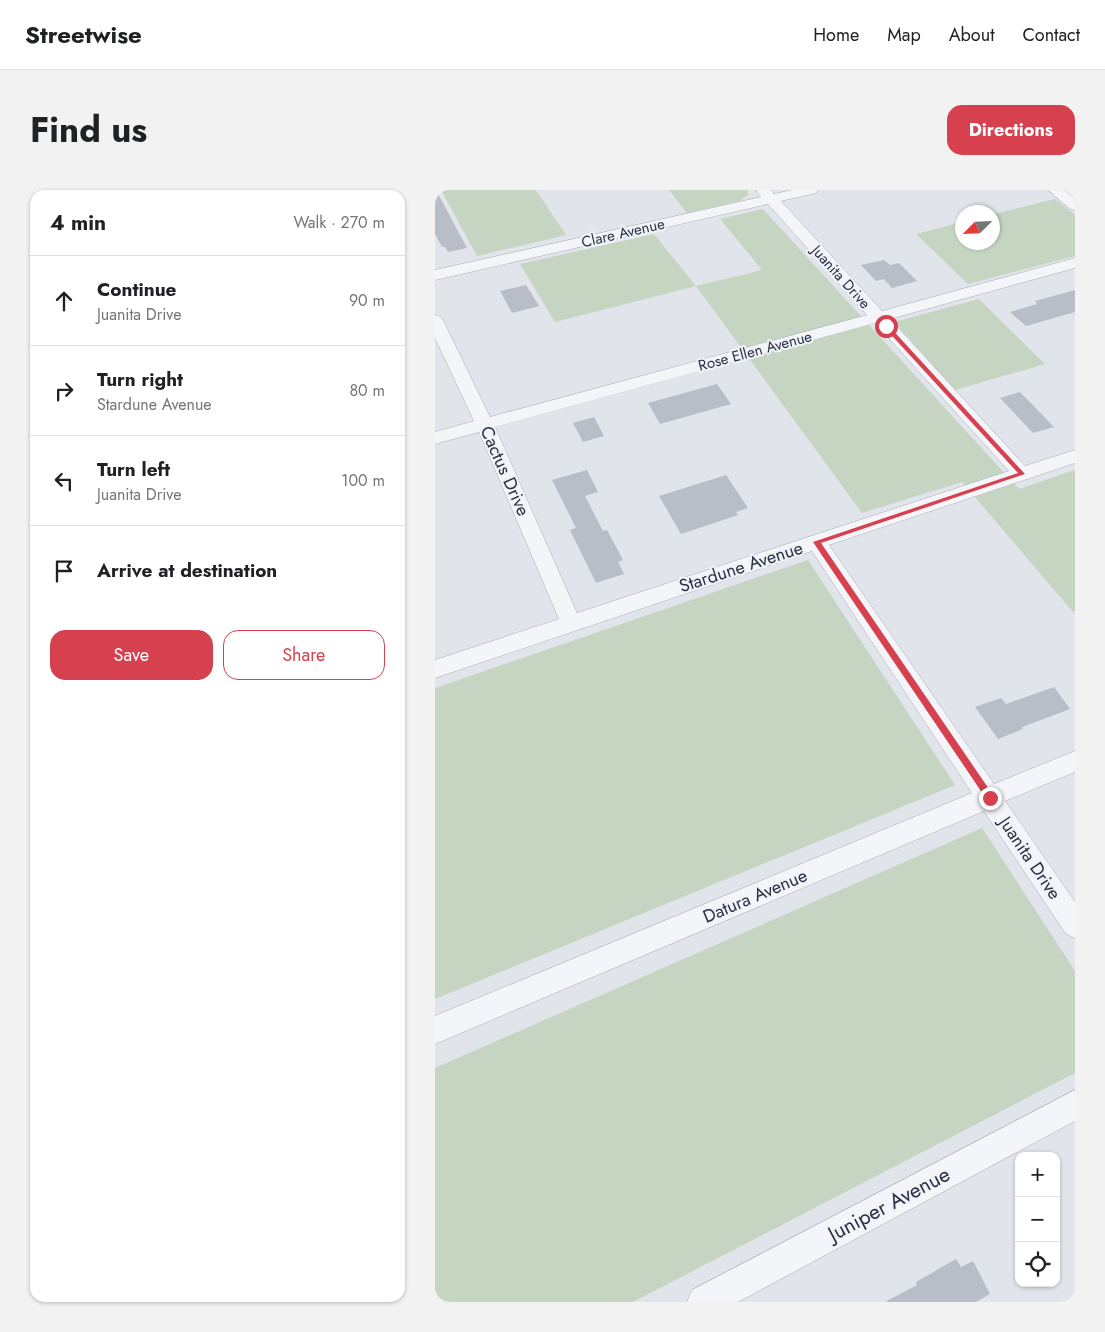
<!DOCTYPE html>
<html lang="en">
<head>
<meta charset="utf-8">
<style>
	:root { --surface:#fff; --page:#f2f2f2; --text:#202124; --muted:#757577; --line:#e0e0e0; --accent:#d6404f }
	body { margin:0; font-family:Jost,sans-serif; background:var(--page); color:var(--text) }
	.controls { position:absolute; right:15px; bottom:15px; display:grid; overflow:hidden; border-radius:10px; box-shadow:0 1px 4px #0004 }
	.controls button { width:45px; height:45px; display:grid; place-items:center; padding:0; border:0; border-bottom:1px solid var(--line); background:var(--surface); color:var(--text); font:25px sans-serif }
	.compass { position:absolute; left:520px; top:15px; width:45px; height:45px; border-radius:50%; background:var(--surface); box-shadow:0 1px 4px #0004; rotate:246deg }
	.stop { position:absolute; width:15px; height:15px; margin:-11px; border:4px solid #d6404f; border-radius:50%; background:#fff }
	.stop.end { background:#d6404f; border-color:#fff; box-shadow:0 1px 5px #0008 }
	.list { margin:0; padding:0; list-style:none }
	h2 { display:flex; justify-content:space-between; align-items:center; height:65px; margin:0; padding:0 20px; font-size:21px }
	h2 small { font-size:16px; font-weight:400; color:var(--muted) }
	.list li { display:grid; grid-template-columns:32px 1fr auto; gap:15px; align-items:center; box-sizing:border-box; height:90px; padding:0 20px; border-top:1px solid var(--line) }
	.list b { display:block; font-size:19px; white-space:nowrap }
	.list p { margin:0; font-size:16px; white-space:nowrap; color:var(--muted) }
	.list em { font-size:16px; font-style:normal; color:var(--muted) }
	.actions { display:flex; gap:10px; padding:15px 20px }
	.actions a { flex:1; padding:11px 0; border:1px solid var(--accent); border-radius:15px; text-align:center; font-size:18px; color:var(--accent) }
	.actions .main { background:var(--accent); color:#fff }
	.icon { flex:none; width:28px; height:28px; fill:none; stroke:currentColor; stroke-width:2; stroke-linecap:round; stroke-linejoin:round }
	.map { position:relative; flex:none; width:640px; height:1112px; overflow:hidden; border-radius:15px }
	header { display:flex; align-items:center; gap:30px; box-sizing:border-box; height:70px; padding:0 25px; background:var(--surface); border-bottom:1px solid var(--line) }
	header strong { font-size:24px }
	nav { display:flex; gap:28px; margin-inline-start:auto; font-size:18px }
	.intro { display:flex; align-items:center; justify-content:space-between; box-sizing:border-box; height:120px; padding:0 30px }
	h1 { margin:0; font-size:35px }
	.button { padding:12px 22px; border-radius:15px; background:var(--accent); color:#fff; font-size:18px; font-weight:700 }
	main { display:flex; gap:30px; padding:0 30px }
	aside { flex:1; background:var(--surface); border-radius:15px; box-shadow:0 1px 4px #0004 }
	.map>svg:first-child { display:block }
	.green { fill:#c6d5c2 }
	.building { fill:#b8bdc8 }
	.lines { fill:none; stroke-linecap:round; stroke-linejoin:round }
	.minor-casing { stroke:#a6abb5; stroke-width:1 }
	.minor { fill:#f4f5f8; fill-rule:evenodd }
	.route { fill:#d6404f }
	.labels { text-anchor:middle; stroke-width:4; stroke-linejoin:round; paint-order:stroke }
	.far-street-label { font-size:15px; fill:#283143; stroke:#f1f3f8 }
	.street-label { font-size:18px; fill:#283143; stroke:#f1f3f8 }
	.near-street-label { font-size:21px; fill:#283143; stroke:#f1f3f8 }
</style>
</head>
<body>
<header>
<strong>Streetwise</strong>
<nav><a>Home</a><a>Map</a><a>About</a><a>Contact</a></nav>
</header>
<div class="intro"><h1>Find us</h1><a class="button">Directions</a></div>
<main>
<aside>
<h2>4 min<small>Walk · 270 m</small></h2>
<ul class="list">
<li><svg class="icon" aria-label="ahead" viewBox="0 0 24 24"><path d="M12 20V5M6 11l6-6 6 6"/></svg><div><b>Continue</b><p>Juanita Drive</p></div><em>90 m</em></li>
<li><svg class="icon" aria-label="right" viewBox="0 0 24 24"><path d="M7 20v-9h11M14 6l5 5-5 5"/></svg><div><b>Turn right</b><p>Stardune Avenue</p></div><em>80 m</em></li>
<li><svg class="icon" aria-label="left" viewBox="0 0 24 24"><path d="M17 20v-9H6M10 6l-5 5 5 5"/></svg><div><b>Turn left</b><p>Juanita Drive</p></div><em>100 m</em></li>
<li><svg class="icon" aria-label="arrive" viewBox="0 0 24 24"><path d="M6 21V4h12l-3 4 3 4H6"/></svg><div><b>Arrive at destination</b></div></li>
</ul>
<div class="actions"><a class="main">Save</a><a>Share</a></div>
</aside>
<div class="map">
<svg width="640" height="1112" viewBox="0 0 640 1112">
	<rect width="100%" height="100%" fill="#e1e4ea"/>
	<path class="green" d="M 6,0 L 101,0 L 131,45 L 42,66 Z
		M 234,0 L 312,0 L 313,5 L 304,11 L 252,23 Z
		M 620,9 L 640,25 L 640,66 L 533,94 L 481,44 L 527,32 L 528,52 L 558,52 L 558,24 Z
		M 328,19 L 584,299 L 640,280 L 640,421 L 638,422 L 527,292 L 427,323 L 261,96 L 120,132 L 85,74 L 219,44 L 261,96 L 327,80 L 285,29 Z
		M 544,109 L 610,174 L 520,200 L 459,132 Z
		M 373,370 L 520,595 L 0,809 L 0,498 Z
		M 547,638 L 640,781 L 640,883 L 198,1112 L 0,1112 L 0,878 Z"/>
	<path class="building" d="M 0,0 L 1,0 L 32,58 L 13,62 L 10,57 L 7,57 L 0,44 Z
		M 449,70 L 455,75 L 464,73 L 482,91 L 457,98 L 449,89 L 441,91 L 426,75 Z
		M 91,95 L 104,116 L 77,123 L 65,101 Z
		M 640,100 L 640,122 L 591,136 L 575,122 L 602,114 L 600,111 Z
		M 282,194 L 296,214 L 225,234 L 213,213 Z
		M 585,202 L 619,237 L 598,243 L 565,208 Z
		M 159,227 L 169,246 L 148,252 L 138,233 Z
		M 152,280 L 163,302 L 150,306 L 168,341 L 172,340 L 188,370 L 183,372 L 189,384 L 161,393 L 135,340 L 141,338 L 117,290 Z
		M 291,285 L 313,318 L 301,322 L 303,325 L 246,344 L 224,306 Z
		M 619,497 L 635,519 L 587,537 L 588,539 L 563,549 L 540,517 L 566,508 L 571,514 Z
		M 521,1069 L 526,1077 L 538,1071 L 555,1104 L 541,1112 L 450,1112 L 482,1095 L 481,1092 Z"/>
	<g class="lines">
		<g class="minor-casing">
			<path id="minor" d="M 321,0 L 336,0 L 339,4 L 357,0 L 383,0 L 381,3 L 346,11 L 447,121 L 640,68 L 640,78 L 455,129 L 590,276 L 640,260 L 640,273 L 394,355 L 559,594 L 640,561 L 640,582 L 570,611 L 640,712 L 640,748 L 631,744 L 549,621 L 0,854 L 0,826 L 537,603 L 377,361 L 0,488 L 0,470 L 124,429 L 44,242 L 0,254 L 0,242 L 39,231 L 0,148 L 0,125 L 6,127 L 8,130 L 55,227 L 432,125 L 333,14 L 0,90 L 0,80 L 326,7 ZM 440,133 L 574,281 L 142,423 L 60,237 Z
				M 613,0 L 629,0 L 640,9 L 640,20 L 635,19 Z
				M 640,900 L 640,931 L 303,1112 L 252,1112 L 257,1100 Z"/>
		</g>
		<use href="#minor" class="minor"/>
	</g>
	<path class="route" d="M 449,135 L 453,135 L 590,284 L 386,353 L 558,605 L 559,608 L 555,611 L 552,610 L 378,352 L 583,283 L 449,137 Z"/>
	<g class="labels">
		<g class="far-street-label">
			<text transform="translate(188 43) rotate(-13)" y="5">Clare Avenue</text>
			<text transform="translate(406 87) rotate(48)" y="5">Juanita Drive</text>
			<text transform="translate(320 161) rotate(-15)" y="5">Rose Ellen Avenue</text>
		</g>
		<g class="street-label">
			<text transform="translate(70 281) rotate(66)" y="6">Cactus Drive</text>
			<text transform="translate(306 377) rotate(-18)" y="6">Stardune Avenue</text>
			<text transform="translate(595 668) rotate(56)" y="6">Juanita Drive</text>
			<text transform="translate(320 706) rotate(-23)" y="6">Datura Avenue</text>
		</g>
		<g class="near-street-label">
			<text transform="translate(454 1014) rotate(-28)" y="7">Juniper Avenue</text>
		</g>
	</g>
</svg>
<div class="controls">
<button>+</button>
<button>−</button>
<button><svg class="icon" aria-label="locate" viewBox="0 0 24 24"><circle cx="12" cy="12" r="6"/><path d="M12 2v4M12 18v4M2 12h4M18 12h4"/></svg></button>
</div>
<svg class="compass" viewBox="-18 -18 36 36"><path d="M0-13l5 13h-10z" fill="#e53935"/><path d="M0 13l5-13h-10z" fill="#757577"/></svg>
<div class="stop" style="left:451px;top:136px"></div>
<div class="stop end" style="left:555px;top:608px"></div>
</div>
</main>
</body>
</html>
